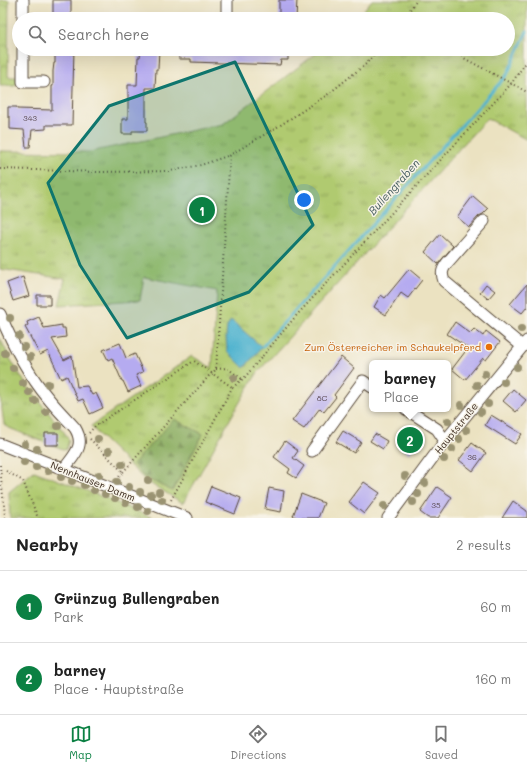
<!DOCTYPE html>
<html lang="en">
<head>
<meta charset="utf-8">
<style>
	:root { --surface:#fff; --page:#f2f2f2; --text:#222; --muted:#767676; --line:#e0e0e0; --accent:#0b8043 }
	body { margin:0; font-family:Mali,sans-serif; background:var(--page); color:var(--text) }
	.you { position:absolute; left:304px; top:200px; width:14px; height:14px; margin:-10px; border:3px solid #fff; border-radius:50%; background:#1a73e8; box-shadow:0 0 0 6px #1a73e833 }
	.badge { display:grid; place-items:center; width:26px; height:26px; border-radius:50%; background:var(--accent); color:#fff; font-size:13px; font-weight:700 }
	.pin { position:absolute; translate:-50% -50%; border:2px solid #fff; box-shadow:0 1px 4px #0006 }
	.popup { position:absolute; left:369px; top:360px; width:82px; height:52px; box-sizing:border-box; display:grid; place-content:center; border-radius:6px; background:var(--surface); filter:drop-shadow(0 1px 3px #0005); font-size:13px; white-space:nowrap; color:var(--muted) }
	.popup b { font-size:15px; color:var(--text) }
	.popup::after { content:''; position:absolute; left:50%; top:100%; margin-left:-8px; border:8px solid transparent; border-top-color:var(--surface) }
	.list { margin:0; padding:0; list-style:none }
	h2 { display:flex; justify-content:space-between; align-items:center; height:52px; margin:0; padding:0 16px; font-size:17px }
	h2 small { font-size:13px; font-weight:400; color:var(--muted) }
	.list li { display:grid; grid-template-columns:26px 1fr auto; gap:12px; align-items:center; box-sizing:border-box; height:72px; padding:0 16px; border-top:1px solid var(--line) }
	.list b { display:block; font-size:15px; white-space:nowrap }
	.list p { margin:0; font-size:13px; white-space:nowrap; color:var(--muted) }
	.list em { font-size:13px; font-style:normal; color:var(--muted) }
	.icon { flex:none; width:22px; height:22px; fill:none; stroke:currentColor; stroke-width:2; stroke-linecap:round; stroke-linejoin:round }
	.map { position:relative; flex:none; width:527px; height:518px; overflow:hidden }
	.search { position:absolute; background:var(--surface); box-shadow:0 4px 16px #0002; left:12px; right:12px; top:12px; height:44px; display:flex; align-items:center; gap:10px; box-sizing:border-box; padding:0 14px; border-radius:22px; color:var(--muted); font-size:15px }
	.sheet { height:196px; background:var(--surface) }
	nav { display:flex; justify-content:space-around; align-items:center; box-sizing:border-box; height:56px; border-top:1px solid var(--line); background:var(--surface); font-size:11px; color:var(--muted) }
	nav a { display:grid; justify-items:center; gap:2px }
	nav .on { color:var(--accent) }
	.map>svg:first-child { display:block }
	.grass { fill:url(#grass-tufts); stroke:#767a46 }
	.forest { fill:url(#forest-firs); stroke:#646c40 }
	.water { fill:#50b3cf; stroke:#466e76 }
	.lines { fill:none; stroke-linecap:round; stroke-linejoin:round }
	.stream { stroke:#50b3cf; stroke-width:3 }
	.building { fill:#b5abf0 }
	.minor-casing { stroke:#554636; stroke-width:13 }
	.path { stroke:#554636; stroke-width:2; stroke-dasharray:1 3; stroke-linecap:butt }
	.minor { stroke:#fff; stroke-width:11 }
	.tree { fill:#9a9372 }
	.marked { fill:#0f766e; fill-opacity:0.2; stroke:#0f766e; stroke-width:3; stroke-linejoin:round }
	.food-dot { fill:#e8710a; stroke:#f7f3e8; stroke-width:1.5 }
	.labels { text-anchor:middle; stroke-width:3; stroke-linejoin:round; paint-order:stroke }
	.number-label { font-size:8px; fill:#5a4a52 }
	.food-label { font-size:10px; fill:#c56008; stroke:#f7f3e8; text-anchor:end }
	.street-label { font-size:10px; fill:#3b2a1e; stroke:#f7f3e8 }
	.water-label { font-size:11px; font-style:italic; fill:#425a5c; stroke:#f7f3e8 }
</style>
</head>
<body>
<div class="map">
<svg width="527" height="518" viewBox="0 0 527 518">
	<defs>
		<pattern id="grass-tufts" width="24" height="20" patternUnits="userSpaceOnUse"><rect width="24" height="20" fill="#b0ca6f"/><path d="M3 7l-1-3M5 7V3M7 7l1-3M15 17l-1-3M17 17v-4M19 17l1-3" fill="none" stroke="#90a45b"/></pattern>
		<pattern id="forest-firs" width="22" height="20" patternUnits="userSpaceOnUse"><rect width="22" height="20" fill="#8cae62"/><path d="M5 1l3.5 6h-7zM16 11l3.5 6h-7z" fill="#748e50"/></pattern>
	</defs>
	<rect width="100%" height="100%" fill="#f7f3e8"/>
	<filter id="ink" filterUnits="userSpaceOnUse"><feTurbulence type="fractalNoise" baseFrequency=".025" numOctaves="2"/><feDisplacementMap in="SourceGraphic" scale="8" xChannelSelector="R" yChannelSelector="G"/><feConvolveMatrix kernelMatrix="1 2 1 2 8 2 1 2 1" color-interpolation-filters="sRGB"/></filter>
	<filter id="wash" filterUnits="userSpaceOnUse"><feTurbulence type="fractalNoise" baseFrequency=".012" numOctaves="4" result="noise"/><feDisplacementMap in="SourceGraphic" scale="16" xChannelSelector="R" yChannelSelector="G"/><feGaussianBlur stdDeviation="0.9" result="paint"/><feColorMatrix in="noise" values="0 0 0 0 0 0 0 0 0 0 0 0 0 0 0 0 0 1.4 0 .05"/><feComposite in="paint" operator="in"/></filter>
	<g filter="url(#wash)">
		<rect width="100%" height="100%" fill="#ebe2c1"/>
		<path class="grass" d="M 0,0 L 9,0 L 8,77 L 17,77 L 17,83 L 15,86 L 0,86 Z
			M 372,0 L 527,0 L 527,140 L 487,118 L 258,372 C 231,415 208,460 183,503 L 146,481 L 101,437 L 91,426 L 192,356 L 212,368 L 217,291 L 144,277 L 140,300 L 59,305 L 65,279 L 0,269 L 0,151 L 89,152 L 223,124 L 322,49 L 508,49 L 508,19 L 356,19 Z
			M 0,338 L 9,357 L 27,386 L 64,432 L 69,440 L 66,450 L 36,439 L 7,427 L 4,424 L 0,396 Z
			M 34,471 L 101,496 L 153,518 L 10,518 L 9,492 Z"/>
		<path class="forest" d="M 174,419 L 203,434 L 173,490 L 170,490 L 148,479 L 143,476 L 133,464 Z"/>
		<path class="water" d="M 231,320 L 262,347 L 244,368 L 227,351 L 226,337 L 227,326 Z"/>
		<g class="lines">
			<path class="stream" d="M 262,347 L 507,75 L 527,31"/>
		</g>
		<g id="blocks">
			<path class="building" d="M 53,0 L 71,0 L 71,19 L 53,19 Z
				M 279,0 L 297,0 L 296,19 L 279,19 Z
				M 55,49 L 74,49 L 72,125 L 46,125 L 46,129 L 32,130 L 30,147 L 26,147 L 24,130 L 10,129 L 10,117 L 8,117 L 8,107 L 17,107 L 17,109 L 52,110 L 52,86 L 53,86 L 53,71 L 54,63 L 55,63 Z
				M 141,49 L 159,49 L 158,69 L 156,69 L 155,88 L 146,88 L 146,122 L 147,122 L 147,131 L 132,131 L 132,134 L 122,134 L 122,119 L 128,119 L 128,85 L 137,85 L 138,57 L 140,57 Z
				M 179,49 L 288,49 L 288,60 L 281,60 L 280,65 L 191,62 L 191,59 L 179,59 Z
				M 473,196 L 488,209 L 483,214 L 479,216 L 469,227 L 457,217 Z
				M 440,234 L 453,246 L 438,264 L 425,252 Z
				M 409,269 L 422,280 L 408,298 L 401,293 L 386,315 L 374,307 L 381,295 L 385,298 Z
				M 23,277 L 29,296 L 13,301 L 7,283 Z
				M 486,284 L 495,291 L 488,299 L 480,292 Z
				M 527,284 L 527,307 L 522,313 L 510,304 Z
				M 37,295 L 50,295 L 50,305 L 37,305 Z
				M 39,317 L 44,328 L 62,325 L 62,328 L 65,328 L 66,337 L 52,339 L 64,360 L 72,356 L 77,387 L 87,386 L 92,395 L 96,393 L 103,408 L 90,414 L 83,399 L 78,401 L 67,376 L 61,379 L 48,351 L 40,355 L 25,327 L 28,325 L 27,322 Z
				M 455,322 L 470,333 L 474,329 L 483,336 L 486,331 L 500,342 L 486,360 L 483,358 L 465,380 L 452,369 L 468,348 L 447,334 Z
				M 120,343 L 126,358 L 135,354 L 143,372 L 136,375 L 141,386 L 128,392 L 123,381 L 122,381 L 112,358 L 108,360 L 103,350 Z
				M 341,357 L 354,368 L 334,395 L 336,397 L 324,412 L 320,408 L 304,429 L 292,421 Z
				M 513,389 L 526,400 L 516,412 L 503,401 Z
				M 491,415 L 522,434 L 515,444 L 485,425 Z
				M 411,426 L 423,435 L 409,453 L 397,444 Z
				M 343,431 L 361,442 L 354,453 L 336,442 Z
				M 45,433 L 58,433 L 58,445 L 45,445 Z
				M 375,434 L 387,441 L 383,449 L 370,441 Z
				M 285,441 L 298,451 L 293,458 L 304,466 L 296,478 L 288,473 L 290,469 L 274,457 Z
				M 472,443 L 486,453 L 473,471 L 459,460 Z
				M 364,482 L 380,493 L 364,514 L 349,502 Z
				M 211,486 L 241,498 L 235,514 L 205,502 Z
				M 437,487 L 452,497 L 438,518 L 428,518 L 420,512 Z
				M 269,488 L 284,491 L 281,512 L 265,509 Z
				M 301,494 L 324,503 L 318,518 L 298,518 L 293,516 Z
				M 513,501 L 527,511 L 527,518 L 502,518 Z"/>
		</g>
	</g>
	<g filter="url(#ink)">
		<use href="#blocks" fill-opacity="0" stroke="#554636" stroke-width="1"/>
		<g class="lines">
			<g class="minor-casing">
				<path id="minor" d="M 227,0 L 227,19
					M 23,19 L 23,0
					M 23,49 L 23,82 L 44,82
					M 484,221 L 447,263 C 442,270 441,273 444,281 L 522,346
					M 0,314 C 12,343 28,374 48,398 C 56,408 66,418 75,428 C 86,446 74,455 64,469
					M 406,409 L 437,429 L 445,441
					M 0,444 L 187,518
					M 312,451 L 363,381 L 372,387
					M 388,518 L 445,441 L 527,341"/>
			</g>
			<path class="path" d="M 403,19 L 417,0
				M 447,49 L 527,92
				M 0,169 L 99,172 L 170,171 L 201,165 L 230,155
				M 216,369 L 227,368 L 242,379
				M 89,433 L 95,426 L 194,361 L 232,387
				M 90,439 L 123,472 L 119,477
				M 0,465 C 1,483 4,500 5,518
				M 6,471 L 23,481 L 38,518
				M 123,472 L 209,376 L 212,374 L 216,369 L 230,155 L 279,126 L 327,95 L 366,64 L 379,49
				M 171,500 L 232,388 L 245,377 L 296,316 L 511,84 L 527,61"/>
			<use href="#minor" class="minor"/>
		</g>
		<g class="tree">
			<circle cx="10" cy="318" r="4"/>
			<circle cx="521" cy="329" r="4"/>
			<circle cx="19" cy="336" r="4"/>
			<circle cx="24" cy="347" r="4"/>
			<circle cx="5" cy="353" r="4"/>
			<circle cx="30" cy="357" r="4"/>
			<circle cx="517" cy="367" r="4"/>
			<circle cx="13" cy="368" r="4"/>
			<circle cx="485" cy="374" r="4"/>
			<circle cx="234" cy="378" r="4"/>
			<circle cx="504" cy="382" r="4"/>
			<circle cx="23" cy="383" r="4"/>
			<circle cx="48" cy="384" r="4"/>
			<circle cx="477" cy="385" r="4"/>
			<circle cx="29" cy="392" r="4"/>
			<circle cx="35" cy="401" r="4"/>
			<circle cx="488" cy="404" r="4"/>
			<circle cx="461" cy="405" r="4"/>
			<circle cx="46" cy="412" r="4"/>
			<circle cx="481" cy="412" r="4"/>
			<circle cx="448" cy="421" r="4"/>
			<circle cx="58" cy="426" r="4"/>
			<circle cx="466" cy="430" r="4"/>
			<circle cx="98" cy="439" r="4"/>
			<circle cx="459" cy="439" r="4"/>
			<circle cx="25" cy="444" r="4"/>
			<circle cx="37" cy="449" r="4"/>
			<circle cx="452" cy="449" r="4"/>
			<circle cx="109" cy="451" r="4"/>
			<circle cx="444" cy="459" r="4"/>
			<circle cx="24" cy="462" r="4"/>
			<circle cx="122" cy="464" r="4"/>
			<circle cx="36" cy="467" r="4"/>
			<circle cx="48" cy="471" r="4"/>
			<circle cx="99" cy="475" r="4"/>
			<circle cx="405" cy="476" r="4"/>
			<circle cx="61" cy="477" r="4"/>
			<circle cx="148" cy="480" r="4"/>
			<circle cx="72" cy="481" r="4"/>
			<circle cx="117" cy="482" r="4"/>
			<circle cx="425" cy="483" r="4"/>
			<circle cx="84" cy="485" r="4"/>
			<circle cx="129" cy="487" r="4"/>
			<circle cx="94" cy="490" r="4"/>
			<circle cx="140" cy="492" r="4"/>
			<circle cx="159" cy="492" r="4"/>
			<circle cx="105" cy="494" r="4"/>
			<circle cx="418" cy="494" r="4"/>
			<circle cx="151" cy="495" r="4"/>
			<circle cx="115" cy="498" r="4"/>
			<circle cx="162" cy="500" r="4"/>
			<circle cx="126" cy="502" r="4"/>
			<circle cx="413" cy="502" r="4"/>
			<circle cx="384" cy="506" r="4"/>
			<circle cx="138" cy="507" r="4"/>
			<circle cx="148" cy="511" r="4"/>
		</g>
	</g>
	<path class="marked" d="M 235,62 L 313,225 L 249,292 L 127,338 L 80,265 L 48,183 L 109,106 Z"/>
	<circle class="food-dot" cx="489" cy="347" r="4"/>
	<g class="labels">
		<g class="number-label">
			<text x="30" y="121">343</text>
			<text x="322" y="401">8C</text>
			<text x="472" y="460">36</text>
			<text x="436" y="508">35</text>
		</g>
		<g class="food-label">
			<text x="481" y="351">Zum Österreicher im Schaukelpferd</text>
		</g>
		<g class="street-label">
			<text transform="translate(456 428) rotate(-51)" y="4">Hauptstraße</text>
			<text transform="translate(93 481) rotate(22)" y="4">Nennhauser Damm</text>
		</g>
		<g class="water-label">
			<text transform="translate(394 187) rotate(-48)" y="4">Bullengraben</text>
		</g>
	</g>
</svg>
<div class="you"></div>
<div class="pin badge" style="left:202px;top:210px">1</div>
<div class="pin badge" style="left:410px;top:440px">2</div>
<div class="popup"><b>barney</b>Place</div>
<div class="search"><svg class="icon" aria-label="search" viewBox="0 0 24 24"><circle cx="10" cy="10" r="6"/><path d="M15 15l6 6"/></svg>Search here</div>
</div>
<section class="sheet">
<h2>Nearby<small>2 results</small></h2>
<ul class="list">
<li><span class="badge">1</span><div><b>Grünzug Bullengraben</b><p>Park</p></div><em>60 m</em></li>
<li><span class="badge">2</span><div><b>barney</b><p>Place · Hauptstraße</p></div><em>160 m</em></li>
</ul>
</section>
<nav>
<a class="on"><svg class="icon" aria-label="map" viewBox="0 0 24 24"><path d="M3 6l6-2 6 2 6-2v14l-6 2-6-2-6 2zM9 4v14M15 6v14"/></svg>Map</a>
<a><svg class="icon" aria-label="directions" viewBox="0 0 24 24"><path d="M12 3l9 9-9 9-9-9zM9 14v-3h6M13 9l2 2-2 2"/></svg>Directions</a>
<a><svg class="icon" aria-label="saved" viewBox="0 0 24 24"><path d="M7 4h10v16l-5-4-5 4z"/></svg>Saved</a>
</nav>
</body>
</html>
